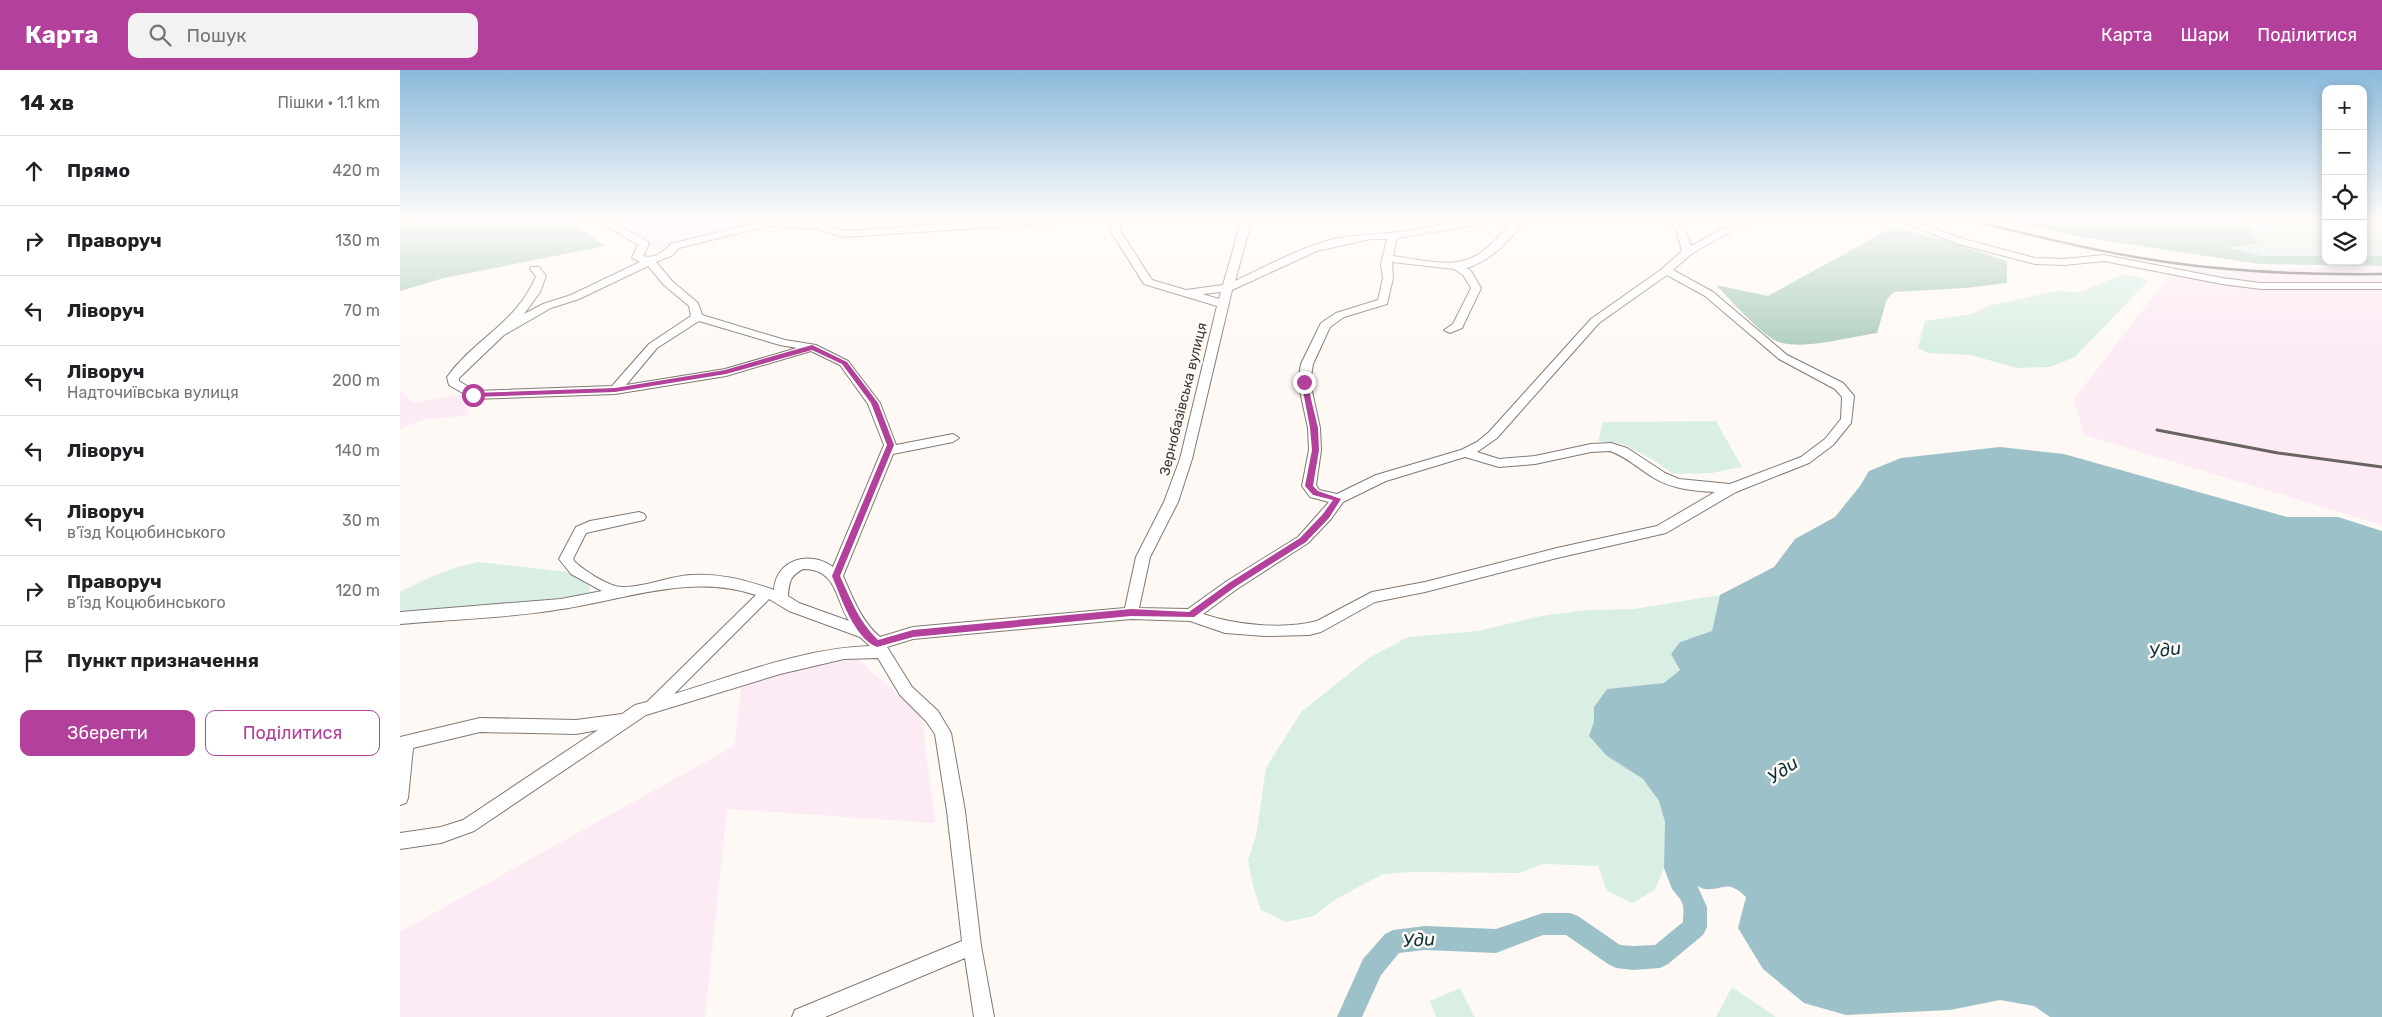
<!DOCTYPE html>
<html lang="uk">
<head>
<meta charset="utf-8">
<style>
	:root { --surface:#fff; --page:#f2f2f2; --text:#202124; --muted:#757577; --line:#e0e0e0; --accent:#b3409a }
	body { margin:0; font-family:Rubik,sans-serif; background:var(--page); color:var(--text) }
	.controls { position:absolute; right:15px; top:15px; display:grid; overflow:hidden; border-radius:10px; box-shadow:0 2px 12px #0003 }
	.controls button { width:45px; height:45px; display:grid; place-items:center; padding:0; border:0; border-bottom:1px solid var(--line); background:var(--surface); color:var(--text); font:25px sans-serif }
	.stop { position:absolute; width:15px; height:15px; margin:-11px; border:4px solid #b3409a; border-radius:50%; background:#fff }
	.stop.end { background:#b3409a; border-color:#fff; box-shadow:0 1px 5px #0008 }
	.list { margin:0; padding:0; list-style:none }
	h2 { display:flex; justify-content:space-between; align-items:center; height:65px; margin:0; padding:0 20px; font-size:21px }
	h2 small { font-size:16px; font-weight:400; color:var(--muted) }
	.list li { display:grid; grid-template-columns:32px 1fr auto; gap:15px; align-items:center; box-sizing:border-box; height:70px; padding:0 20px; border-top:1px solid var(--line) }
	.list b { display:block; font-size:19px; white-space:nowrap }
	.list p { margin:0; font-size:16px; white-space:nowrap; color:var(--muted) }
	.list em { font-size:16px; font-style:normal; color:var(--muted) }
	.actions { display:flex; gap:10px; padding:15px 20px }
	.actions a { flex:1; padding:11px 0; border:1px solid var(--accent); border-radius:10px; text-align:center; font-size:18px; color:var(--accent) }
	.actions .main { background:var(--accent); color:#fff }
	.icon { flex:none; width:28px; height:28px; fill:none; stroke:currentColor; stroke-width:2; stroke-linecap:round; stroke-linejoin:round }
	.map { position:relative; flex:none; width:1982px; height:947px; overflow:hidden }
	header { display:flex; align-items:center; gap:30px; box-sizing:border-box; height:70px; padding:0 25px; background:var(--accent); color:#fff }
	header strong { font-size:24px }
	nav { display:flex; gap:28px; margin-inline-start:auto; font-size:18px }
	.search { width:350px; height:45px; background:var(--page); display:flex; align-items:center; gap:12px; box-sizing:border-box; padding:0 18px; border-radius:10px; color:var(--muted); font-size:19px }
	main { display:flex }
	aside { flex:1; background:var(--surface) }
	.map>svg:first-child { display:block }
	.industrial { fill:#fceaf5 }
	.green { fill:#daefe4 }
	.forest { fill:#aecebe }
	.water { fill:#9cc1c8 }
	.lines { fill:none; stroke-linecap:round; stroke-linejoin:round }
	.river { fill:#9cc1c8; fill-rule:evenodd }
	.minor-casing { stroke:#817973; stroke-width:2 }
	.minor { fill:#fff; fill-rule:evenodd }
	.rail-far1 { stroke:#686461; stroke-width:2.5 }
	.rail { stroke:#686461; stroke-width:3 }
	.route { fill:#b3409a }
	.labels { text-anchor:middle; stroke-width:5; stroke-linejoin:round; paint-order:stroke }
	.street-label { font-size:14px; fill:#3c3936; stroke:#fff9f5 }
	.near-water-label { font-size:18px; font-style:italic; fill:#0c3137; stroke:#fff9f5 }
</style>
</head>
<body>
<header>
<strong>Карта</strong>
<div class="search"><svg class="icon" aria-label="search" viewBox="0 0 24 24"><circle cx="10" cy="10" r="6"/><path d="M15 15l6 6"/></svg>Пошук</div>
<nav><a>Карта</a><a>Шари</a><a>Поділитися</a></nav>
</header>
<main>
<aside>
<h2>14 хв<small>Пішки · 1.1 km</small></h2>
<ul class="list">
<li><svg class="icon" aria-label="ahead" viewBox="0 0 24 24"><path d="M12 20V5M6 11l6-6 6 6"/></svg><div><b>Прямо</b></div><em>420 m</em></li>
<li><svg class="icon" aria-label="right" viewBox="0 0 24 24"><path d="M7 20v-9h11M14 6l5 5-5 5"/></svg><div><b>Праворуч</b></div><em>130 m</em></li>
<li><svg class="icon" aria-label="left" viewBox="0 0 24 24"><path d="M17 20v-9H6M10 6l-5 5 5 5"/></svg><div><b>Ліворуч</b></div><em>70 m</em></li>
<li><svg class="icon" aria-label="left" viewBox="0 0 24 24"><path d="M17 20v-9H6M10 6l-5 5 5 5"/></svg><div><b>Ліворуч</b><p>Надточиївська вулиця</p></div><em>200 m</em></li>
<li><svg class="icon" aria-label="left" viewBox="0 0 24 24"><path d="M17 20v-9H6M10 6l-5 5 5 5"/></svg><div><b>Ліворуч</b></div><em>140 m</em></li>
<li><svg class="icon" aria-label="left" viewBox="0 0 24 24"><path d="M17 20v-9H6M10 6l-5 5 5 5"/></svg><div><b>Ліворуч</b><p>в’їзд Коцюбинського</p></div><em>30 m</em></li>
<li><svg class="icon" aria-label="right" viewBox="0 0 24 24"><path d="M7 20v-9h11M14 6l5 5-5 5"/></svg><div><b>Праворуч</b><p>в’їзд Коцюбинського</p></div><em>120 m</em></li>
<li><svg class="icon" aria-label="arrive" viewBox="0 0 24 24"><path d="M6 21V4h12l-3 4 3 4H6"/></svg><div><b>Пункт призначення</b></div></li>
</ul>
<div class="actions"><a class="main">Зберегти</a><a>Поділитися</a></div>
</aside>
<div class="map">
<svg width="1982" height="947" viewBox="0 0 1982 947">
	<rect width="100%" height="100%" fill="#fff9f5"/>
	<path class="industrial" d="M 208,149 L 369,149 L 357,154 L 255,179 L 248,173 Z
		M 1776,197 L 1982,199 L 1982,455 L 1684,365 L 1674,329 Z
		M 0,321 L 14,333 L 66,324 L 68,345 L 22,350 L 0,359 Z
		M 456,588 L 507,633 L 521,643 L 535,753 L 327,739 L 305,947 L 0,947 L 0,862 L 334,676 L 342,613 Z"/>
	<path class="green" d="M 1882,156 L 1926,158 L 1926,191 L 1963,191 L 1963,161 L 1982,162 L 1982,194 C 1927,197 1875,191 1822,181 L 1838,178 L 1847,172 L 1832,157 Z
		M 1721,205 L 1737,206 L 1748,211 L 1675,287 L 1650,297 L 1617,298 L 1570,285 L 1528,283 L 1518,278 L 1525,251 L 1572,244 L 1588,236 L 1656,221 L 1681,222 Z
		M 1316,351 L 1342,397 L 1312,403 L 1273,404 L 1255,391 L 1223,374 L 1198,371 L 1203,352 Z
		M 79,492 L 168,502 L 189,516 L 190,525 L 183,530 L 0,547 L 0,522 C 26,509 50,497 79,492 Z
		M 1320,525 L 1312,561 L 1280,572 L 1271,584 L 1280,600 L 1264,613 L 1207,619 L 1194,637 L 1194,652 L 1207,686 L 1243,709 L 1259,731 L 1265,752 L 1264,798 L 1255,820 L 1232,833 L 1207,821 L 1198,796 L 1143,794 L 1119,803 L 1011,802 L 983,804 L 936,829 L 914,846 L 886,852 L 861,840 L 853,816 L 848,790 L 856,766 L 866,698 L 901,642 L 969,588 L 1008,567 L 1078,561 L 1141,546 L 1187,540 L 1234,539 Z
		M 1332,917 L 1376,947 L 1316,947 Z
		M 1060,918 L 1075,947 L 1036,947 L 1030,931 Z"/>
	<path class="forest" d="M 18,149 L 167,149 L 205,176 L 44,208 L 0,221 L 0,160 Z
		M 1602,149 L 1637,149 L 1656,152 L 1667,149 L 1825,149 L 1845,151 L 1859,173 L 1828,178 L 1862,186 L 1926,186 L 1926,191 L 1963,191 L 1963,186 L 1982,186 L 1982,196 L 1859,194 L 1675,166 Z
		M 1493,157 L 1544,170 L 1607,191 L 1607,213 L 1566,218 L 1494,222 L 1487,229 L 1477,263 C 1449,267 1409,279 1382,273 C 1365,270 1329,228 1316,215 L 1368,226 Z"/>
	<path class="water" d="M 1600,377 L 1664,384 L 1887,447 L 1938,447 L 1982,461 L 1982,947 L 1650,947 L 1634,936 L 1600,930 L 1550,940 L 1446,945 L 1404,933 L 1363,899 L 1338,858 L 1346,827 C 1326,808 1325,821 1305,819 C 1299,818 1292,812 1287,810 L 1289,840 L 1272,819 L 1264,798 L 1265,752 L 1259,731 L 1243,709 L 1207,686 L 1189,666 L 1194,652 L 1194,637 L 1207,619 L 1264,613 L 1280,600 L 1271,584 L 1280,572 L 1312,561 L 1320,525 L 1374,497 L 1395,469 L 1435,447 L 1460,416 L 1469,401 L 1501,388 Z"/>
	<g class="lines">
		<path class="river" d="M 1282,783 L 1290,786 L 1293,793 L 1295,811 L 1307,837 L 1307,857 L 1303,865 L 1268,894 L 1260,898 L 1233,900 L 1216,898 L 1208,894 L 1166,865 L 1143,865 L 1096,883 L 1025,880 L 999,883 L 981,905 L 962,947 L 937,947 L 963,889 L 985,864 L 993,860 L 1025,856 L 1096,859 L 1143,843 L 1170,843 L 1178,846 L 1220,875 L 1233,876 L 1255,875 L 1283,852 C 1283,847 1284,841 1283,836 C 1278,818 1266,804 1274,786 Z"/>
		<g class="minor-casing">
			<path id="minor" d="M 4,149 L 15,149 L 0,158 L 0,151 Z
				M 196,149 L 207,149 L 248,172 L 249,174 L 243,186 C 254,189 264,182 271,174 L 368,150 L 418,153 L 444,161 L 631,149 L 676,149 L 671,152 L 443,167 L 417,159 L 368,156 L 279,178 L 273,185 L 256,192 L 272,211 L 298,233 L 302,245 L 385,270 L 416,275 L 448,291 L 480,333 L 496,375 L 553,364 L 559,368 L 553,372 L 493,384 L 443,506 C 453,528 461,551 480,567 L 513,557 L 725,538 L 736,487 L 764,432 L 780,389 L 817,236 L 744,214 L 711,162 L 708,149 L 718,149 L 721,162 L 752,210 L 786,220 L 823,215 L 842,149 L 852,149 L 835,211 C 867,196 899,178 934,169 C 958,164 982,165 1006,161 C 1037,156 1067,149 1098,149 L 1093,152 L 997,168 L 993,186 C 1059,196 1070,202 1115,149 L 1125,149 C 1112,169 1090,192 1066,198 L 1071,201 L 1081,218 L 1062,258 L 1050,263 L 1044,260 L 1053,254 L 1071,218 L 1063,205 L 1054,199 L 992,192 L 993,208 L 987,234 L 944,247 L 930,257 L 913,294 L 910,312 L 920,358 L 921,380 L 916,415 L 919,420 L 937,424 L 976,405 L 1061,380 L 1077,372 L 1089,362 L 1191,249 L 1262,199 L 1282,181 L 1276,159 L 1265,149 C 1284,149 1286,160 1291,176 L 1341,149 L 1353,149 L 1291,184 L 1273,200 L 1313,222 L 1387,285 L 1443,313 L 1454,326 L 1451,353 L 1433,375 L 1409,393 L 1336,422 L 1266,463 L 1157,488 L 1025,522 L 975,532 L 921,562 L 909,565 L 865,566 L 825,563 L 790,551 L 731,549 L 513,569 L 487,577 L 512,617 L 538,641 L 551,663 L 565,741 L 581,876 L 594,947 L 574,947 L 565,888 L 425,947 L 392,947 L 395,940 L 562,871 L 547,741 L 535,664 L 526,651 L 500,625 L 478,588 L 444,589 L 380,604 L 246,645 L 74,761 L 41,773 L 0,779 L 0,763 L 41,757 L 63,750 L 198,660 L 176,664 L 80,662 L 13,678 L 8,728 L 6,733 L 0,735 L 0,667 L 80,648 L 176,650 L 222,644 L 235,635 L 247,632 L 356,525 C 293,503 226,529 162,539 C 109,548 54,549 0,554 L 0,542 L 161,529 L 202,521 L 171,504 L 159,489 L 176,457 L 190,451 L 239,442 L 244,444 L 246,447 L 244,450 L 186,463 L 173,489 L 175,492 C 185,501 209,517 222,517 C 242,518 270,506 291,505 C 320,503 347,510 374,520 C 376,489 410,480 433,497 L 484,375 L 468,334 L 440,295 L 411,281 L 326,306 L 215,324 L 73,329 L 49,315 L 47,307 C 75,268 117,253 136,206 L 130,199 L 131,197 L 139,197 L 146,206 L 140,222 L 124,244 L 143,234 L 171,225 L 240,192 L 232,188 L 238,175 ZM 970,169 L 987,169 L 981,194 L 983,208 L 978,230 L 936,243 L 921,253 L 901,294 L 898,312 L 908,358 L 909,380 L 902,416 L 910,427 L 929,432 L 898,467 L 827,511 L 788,539 L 739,538 L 750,487 L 778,432 L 792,389 L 832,220 L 917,181 ZM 248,196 L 264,215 L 289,236 L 291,246 L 249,274 L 212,316 L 75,321 L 59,311 L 59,308 L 104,265 L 151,238 L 179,229 ZM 1267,205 L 1305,226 L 1379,289 L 1435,319 L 1442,327 L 1441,349 L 1425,369 L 1401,387 L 1330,414 L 1279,409 L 1265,403 L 1227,378 L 1211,373 L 1191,374 L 1135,386 L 1099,389 L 1077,382 L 1097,368 L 1199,253 ZM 821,222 L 819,229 L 802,224 ZM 299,251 L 380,275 L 397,278 L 325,299 L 226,315 L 257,278 ZM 1210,381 C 1227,387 1239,399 1254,408 C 1272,419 1294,421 1315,422 L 1257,456 L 1157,478 L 1025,512 L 972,522 L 917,551 C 884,560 835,555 803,544 L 837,519 L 908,473 L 931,449 L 943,432 L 986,411 L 1065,387 L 1099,397 L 1135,394 L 1191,382 ZM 403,499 C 437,499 435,528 449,551 L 399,533 L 388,526 C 389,512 390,506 403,499 ZM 369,529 L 389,541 L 460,567 L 470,576 C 403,578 337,605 274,624 Z
				M 1493,149 L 1506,149 L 1567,170 L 1635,188 L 1664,189 L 1704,185 L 1822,208 L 1861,213 L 1982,213 L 1982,219 L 1861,219 L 1822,214 L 1704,191 L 1664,195 L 1635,194 L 1559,174 Z"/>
		</g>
		<use href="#minor" class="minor"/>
		<path class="rail-far1" d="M 1566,149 C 1626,164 1686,179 1747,189 C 1825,202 1904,205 1982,204"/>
		<path class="rail" d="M 1757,360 L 1878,383 L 1982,397"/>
	</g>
	<linearGradient id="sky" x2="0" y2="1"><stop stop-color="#89b9db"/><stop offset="0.53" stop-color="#fffcfa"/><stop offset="1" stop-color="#fffcfa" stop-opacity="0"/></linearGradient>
	<rect width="1982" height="281" fill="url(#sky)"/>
	<path class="route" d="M 412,275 L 447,292 L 478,333 L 494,375 L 440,506 C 451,530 459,552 478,570 L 513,560 L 731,539 L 789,542 L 829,513 L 900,468 L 923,444 L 933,430 L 913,425 L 905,416 L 912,380 L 910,358 L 901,310 L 907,312 L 918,358 L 919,380 L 913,416 L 918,421 L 941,429 L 929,448 L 906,472 L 835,517 L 794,547 L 731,546 L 513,567 L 477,577 C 454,568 441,527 432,506 L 487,375 L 471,333 L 442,294 L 412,280 L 326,304 L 215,322 L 73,327 L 69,325 L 73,323 L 215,318 L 325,300 Z"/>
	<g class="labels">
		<g class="street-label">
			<text transform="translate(783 329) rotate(-76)" y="5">Зернобазівська вулиця</text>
		</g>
		<g class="near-water-label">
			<text transform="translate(1765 580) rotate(-8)" y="6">Уди</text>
			<text transform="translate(1383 700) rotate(-34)" y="6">Уди</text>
			<text transform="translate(1019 870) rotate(-4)" y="6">Уди</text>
		</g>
	</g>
</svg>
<div class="controls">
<button>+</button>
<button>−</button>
<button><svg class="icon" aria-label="locate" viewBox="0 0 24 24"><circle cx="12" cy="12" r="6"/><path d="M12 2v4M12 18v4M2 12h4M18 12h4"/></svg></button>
<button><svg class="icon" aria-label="layers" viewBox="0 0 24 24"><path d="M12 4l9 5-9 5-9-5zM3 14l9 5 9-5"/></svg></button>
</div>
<div class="stop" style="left:73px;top:325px"></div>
<div class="stop end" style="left:904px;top:312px"></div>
</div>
</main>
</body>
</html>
